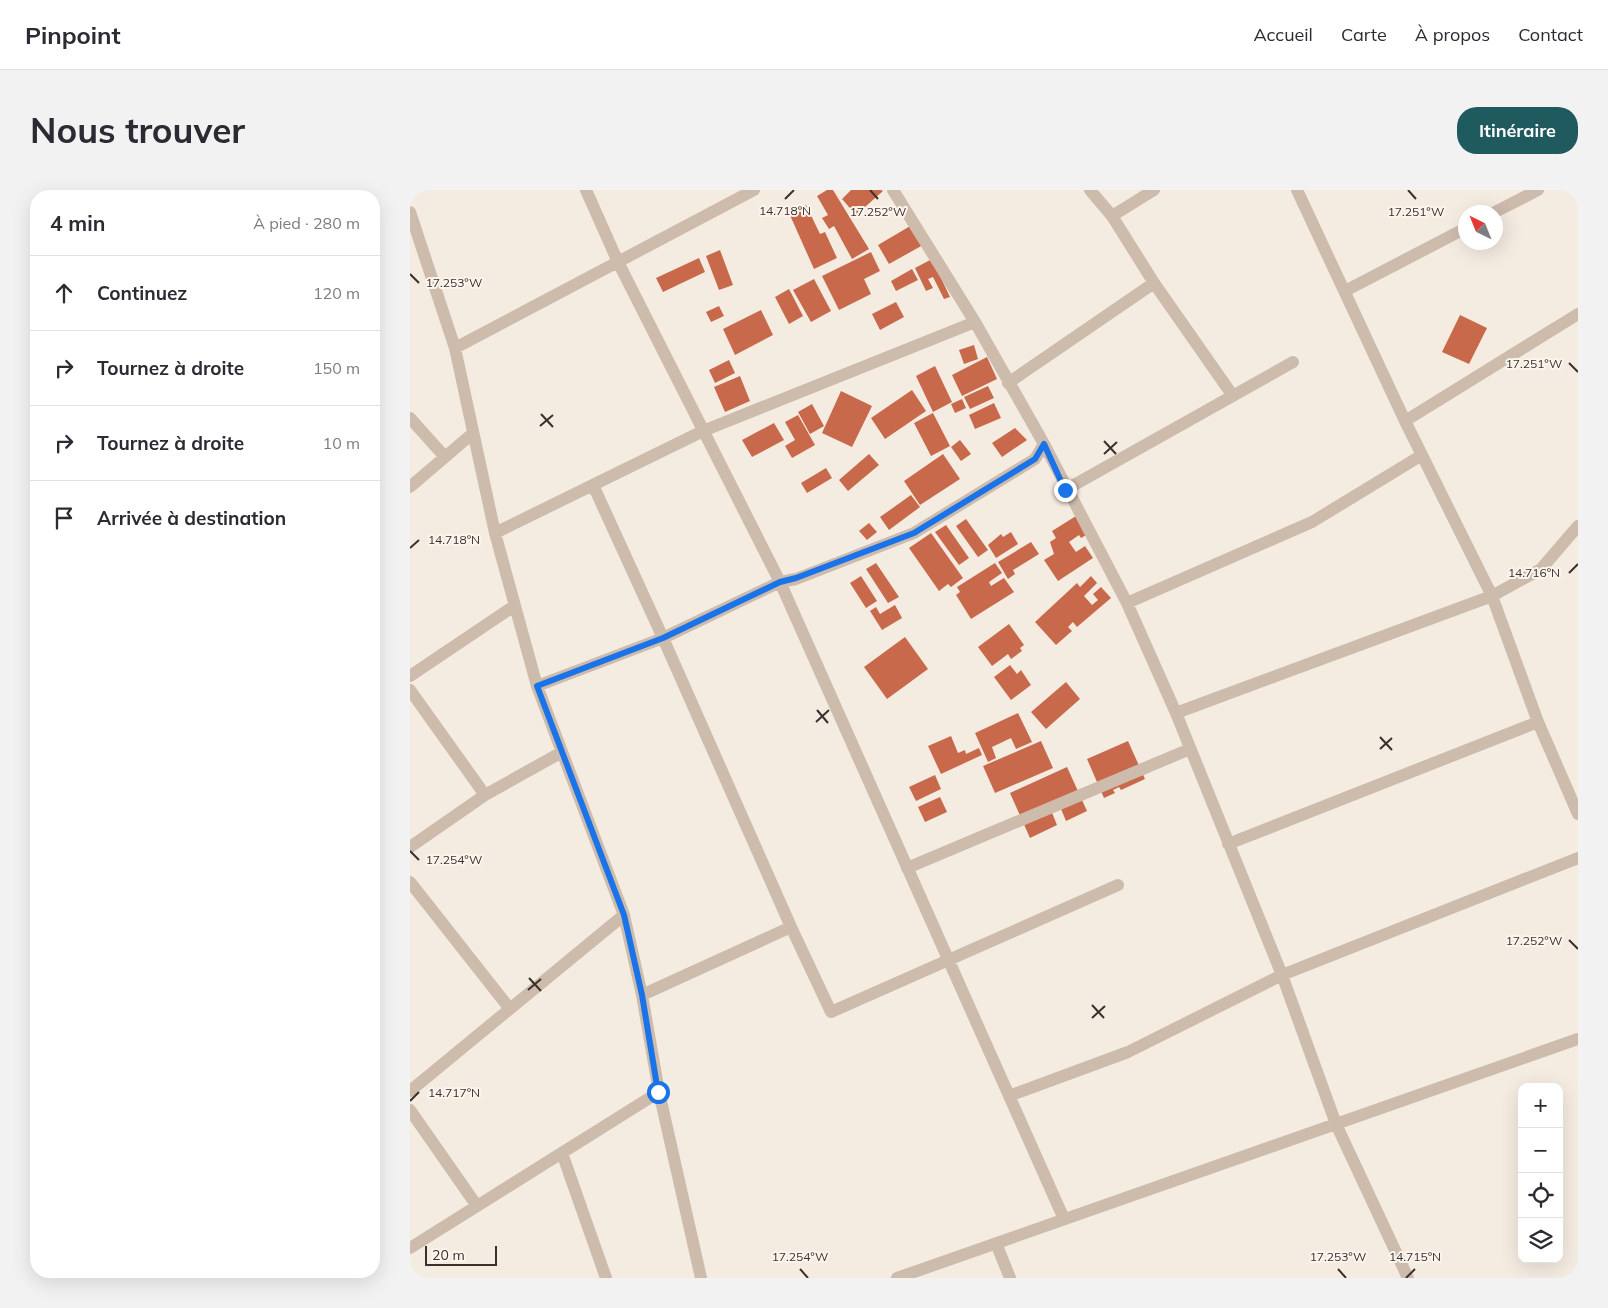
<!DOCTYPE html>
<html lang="fr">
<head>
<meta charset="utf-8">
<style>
	:root { --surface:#fff; --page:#f2f2f3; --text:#2b2b33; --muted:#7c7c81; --line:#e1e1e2; --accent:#1f5a5e }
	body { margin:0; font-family:Mulish,sans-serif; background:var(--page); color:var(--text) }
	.controls { position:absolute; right:15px; bottom:15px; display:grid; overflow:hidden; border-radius:10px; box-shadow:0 5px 20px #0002 }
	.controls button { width:45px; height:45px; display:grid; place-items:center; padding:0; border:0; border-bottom:1px solid var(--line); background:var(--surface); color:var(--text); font:25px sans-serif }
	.compass { position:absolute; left:1048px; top:15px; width:45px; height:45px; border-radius:50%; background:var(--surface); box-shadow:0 5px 20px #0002; rotate:317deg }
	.scale { position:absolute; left:15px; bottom:12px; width:72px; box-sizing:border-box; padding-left:5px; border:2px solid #3b302b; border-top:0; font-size:14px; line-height:18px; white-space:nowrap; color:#3b302b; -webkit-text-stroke:4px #fbf5ee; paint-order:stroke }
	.stop { position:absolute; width:15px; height:15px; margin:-11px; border:4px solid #1a73e8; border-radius:50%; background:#fff }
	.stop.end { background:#1a73e8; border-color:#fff; box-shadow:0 1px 5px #0008 }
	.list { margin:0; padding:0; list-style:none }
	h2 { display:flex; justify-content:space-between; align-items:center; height:65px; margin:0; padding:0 20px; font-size:21px }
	h2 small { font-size:16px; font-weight:400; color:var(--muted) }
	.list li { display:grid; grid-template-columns:32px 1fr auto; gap:15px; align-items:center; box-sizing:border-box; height:75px; padding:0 20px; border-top:1px solid var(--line) }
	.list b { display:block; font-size:19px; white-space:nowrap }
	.list em { font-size:16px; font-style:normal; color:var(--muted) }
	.icon { flex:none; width:28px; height:28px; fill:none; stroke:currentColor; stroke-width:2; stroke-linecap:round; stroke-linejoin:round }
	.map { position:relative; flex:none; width:1168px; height:1088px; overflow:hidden; border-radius:20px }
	header { display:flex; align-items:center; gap:30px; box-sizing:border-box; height:70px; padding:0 25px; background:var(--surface); border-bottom:1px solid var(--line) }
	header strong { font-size:24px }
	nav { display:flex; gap:28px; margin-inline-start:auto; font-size:18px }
	.intro { display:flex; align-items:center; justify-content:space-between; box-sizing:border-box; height:120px; padding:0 30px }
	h1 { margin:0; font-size:35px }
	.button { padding:12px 22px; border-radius:20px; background:var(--accent); color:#fff; font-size:18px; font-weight:700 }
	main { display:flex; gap:30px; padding:0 30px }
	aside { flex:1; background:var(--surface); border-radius:20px; box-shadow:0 5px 20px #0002 }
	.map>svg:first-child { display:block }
	.building { fill:#c8694b }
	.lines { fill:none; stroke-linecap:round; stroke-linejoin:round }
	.minor { stroke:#cdbbac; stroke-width:12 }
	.route { stroke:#1a73e8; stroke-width:6 }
	.ticks { fill:none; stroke:#3b302b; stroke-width:2 }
	.ticks-label { font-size:12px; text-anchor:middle; fill:#3b302b; stroke:#fbf5ee; stroke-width:4; stroke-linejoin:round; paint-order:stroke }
</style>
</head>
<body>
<header>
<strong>Pinpoint</strong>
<nav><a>Accueil</a><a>Carte</a><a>À propos</a><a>Contact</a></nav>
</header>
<div class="intro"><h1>Nous trouver</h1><a class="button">Itinéraire</a></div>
<main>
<aside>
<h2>4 min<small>À pied · 280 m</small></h2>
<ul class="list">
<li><svg class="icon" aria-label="ahead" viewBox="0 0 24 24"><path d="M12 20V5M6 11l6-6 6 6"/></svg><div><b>Continuez</b></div><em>120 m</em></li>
<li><svg class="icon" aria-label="right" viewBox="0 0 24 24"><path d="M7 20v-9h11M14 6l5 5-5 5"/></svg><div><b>Tournez à droite</b></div><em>150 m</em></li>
<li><svg class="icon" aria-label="right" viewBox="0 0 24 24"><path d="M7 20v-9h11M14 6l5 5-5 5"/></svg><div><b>Tournez à droite</b></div><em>10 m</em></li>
<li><svg class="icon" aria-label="arrive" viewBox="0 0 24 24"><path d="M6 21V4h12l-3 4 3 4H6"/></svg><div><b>Arrivée à destination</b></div></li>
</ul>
</aside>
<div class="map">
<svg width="1168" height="1088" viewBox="0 0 1168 1088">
	<rect width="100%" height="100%" fill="#f4ebe1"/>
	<path class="building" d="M 417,0 L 423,0 L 459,59 L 442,69 L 424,36 L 419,39 L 412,28 L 418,25 L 407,6 Z
		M 441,0 L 471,0 L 473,1 L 446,25 L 432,9 Z
		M 396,15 L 410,44 L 415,42 L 427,68 L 404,79 L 379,23 Z
		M 502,35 L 513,55 L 479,74 L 468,55 Z
		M 310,60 L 323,95 L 309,100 L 296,66 Z
		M 461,62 L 470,81 L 454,89 L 461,104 L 429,120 L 412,86 Z
		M 289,68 L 295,82 L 253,102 L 246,88 Z
		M 522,69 L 540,107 L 534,109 L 523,87 L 518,89 L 523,98 L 516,101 L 505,78 Z
		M 502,79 L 508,90 L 486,101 L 481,91 Z
		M 404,89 L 421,121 L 401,132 L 383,100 Z
		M 379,99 L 393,126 L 379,134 L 365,107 Z
		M 486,112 L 494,127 L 470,140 L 462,124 Z
		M 309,116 L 314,126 L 301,132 L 296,122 Z
		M 351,120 L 363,145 L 325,165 L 313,139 Z
		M 1050,125 L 1077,138 L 1059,174 L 1032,162 Z
		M 564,155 L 568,169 L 554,174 L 549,160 Z
		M 577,167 L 587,189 L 552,206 L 542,185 Z
		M 319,170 L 325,183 L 305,193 L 299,180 Z
		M 525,176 L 542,212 L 523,222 L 506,186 Z
		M 330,186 L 340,211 L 315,222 L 304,197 Z
		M 578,196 L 584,208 L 560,219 L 554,207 Z
		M 502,200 L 516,221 L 475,249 L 461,228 Z
		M 431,201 L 462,216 L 442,257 L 412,243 Z
		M 552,209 L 556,218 L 545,223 L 541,214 Z
		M 584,213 L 591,228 L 565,239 L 559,225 Z
		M 402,214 L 414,236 L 400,244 L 388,222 Z
		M 523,223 L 540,256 L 521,266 L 504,233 Z
		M 388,225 L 405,255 L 382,268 L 375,256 L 385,250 L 375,232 Z
		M 364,233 L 374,250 L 342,267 L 332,250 Z
		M 605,238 L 617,250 L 592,267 L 582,253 Z
		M 550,250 L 561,264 L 551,271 L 541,257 Z
		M 459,264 L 469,275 L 438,301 L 429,290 Z
		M 533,264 L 550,289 L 510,315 L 494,291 Z
		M 416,278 L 422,288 L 397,303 L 391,293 Z
		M 501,305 L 510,317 L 479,340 L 470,327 Z
		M 666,326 L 678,344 L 671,348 L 669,345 L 659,352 L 666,362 L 675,356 L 683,368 L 648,391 L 634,370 L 644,364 L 640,352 L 646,348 L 642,341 Z
		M 556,329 L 578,360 L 568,367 L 546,336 Z
		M 459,333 L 467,342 L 457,350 L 449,341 Z
		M 536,335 L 559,368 L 549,375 L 525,342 Z
		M 601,342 L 608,354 L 586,368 L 578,355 L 591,344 L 593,347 Z
		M 521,343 L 553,388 L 541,397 L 538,394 L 529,401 L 499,358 Z
		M 621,352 L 629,364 L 603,380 L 605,384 L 598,389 L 588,372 Z
		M 466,373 L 489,407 L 478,413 L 456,379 Z
		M 585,373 L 592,383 L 579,392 L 581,396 L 594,388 L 604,402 L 561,429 L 546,405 L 550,402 L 547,397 Z
		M 451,386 L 467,411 L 456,418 L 440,393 Z
		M 681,386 L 687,393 L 674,406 L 682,415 L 688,410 L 683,404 L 691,397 L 701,408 L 667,437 L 663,432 L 658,437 L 662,441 L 646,455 L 625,432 L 667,393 L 670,397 Z
		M 485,415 L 492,428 L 472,440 L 460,421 L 466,417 L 470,424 Z
		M 599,434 L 614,455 L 610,458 L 612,461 L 601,469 L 598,464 L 582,476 L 568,457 Z
		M 495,447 L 518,479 L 477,509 L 454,477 Z
		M 600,475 L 607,484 L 611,480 L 621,495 L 601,510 L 584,487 Z
		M 656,492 L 670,509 L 636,539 L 621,522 Z
		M 608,523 L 622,552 L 606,559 L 601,548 L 582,557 L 586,568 L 578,572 L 565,543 Z
		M 541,546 L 548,563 L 555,560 L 556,564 L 569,558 L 572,565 L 531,584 L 518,556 Z
		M 631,551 L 643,578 L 585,603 L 573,576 Z
		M 718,551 L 735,589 L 711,600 L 709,597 L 703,600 L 705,603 L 694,608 L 677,569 Z
		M 657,577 L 677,621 L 656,631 L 649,614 L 640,618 L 647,635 L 620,648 L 600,603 Z
		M 525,585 L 531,599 L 506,611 L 499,597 Z
		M 530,607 L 537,622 L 515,632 L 508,617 Z"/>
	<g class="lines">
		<path class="minor" d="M 176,0 L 208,72 L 370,392 L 654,1029
			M 483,0 L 565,132 L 634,254 L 717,413 L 766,523 L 872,785 L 926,934 L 998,1088
			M 680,0 L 702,26 L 744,93 L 823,206
			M 887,0 L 995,231 L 1082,406 L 1128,532 L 1168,624
			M 0,22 L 45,158 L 85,343 L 127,496 L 214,725 L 232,805 L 249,902 L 291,1088
			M 1085,22 L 1128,0
			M 702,26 L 744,0
			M 935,101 L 1056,38
			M 45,158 L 344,0
			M 598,193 L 744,93
			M 0,228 L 35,267
			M 995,231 L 1168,124
			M 183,295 L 253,448 L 381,737
			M 0,297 L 62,244
			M 655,300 L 883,172
			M 85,343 L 293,241 L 565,132
			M 717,413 L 902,332 L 1012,265
			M 0,486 L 104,416
			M 127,496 L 253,448 L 370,392 L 386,389 L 504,343 L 625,269 L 634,254
			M 0,500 L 75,605
			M 766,523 L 1082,406 L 1131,379 L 1168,336
			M 818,654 L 1128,532
			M 0,657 L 75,605 L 152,562
			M 497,678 L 780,559
			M 0,692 L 100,819
			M 232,805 L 381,737 L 421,822 L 708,695
			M 0,901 L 214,725
			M 599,906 L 718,862 L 872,785 L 1168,668
			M 0,920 L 67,1016
			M 152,963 L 196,1088
			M 586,1053 L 600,1088
			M 0,1058 L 249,902
			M 487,1088 L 1168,849"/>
	</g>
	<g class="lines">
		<path class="route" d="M 248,902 L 232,805 L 214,725 L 127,496 L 253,448 L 370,392 L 386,388 L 504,343 L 625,269 L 634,254 L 655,300"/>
	</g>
	<path class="ticks" d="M 460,0 L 468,9M 998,0 L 1006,9M 375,9 L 384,0M 0,84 L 9,93M 1159,173 L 1168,182M 131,224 L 143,237M 130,236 L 143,225M 694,251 L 706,264M 694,264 L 707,252M 0,358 L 9,350M 1159,383 L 1168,374M 407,520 L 418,533M 406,532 L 419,520M 970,547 L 982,560M 970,559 L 982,548M 0,661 L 9,670M 1159,750 L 1168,759M 119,788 L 131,801M 118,800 L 131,789M 682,815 L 694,828M 682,828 L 695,816M 0,911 L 9,902M 390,1079 L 398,1088M 928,1079 L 936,1088M 996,1088 L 1005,1079"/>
	<g class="ticks-label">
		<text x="375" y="25">14.718°N</text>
		<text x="468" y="26">17.252°W</text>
		<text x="1006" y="26">17.251°W</text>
		<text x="44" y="97">17.253°W</text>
		<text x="1124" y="178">17.251°W</text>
		<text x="44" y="354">14.718°N</text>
		<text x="1124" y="387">14.716°N</text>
		<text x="44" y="674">17.254°W</text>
		<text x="1124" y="755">17.252°W</text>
		<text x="44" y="907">14.717°N</text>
		<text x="390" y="1071">17.254°W</text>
		<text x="928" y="1071">17.253°W</text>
		<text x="1005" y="1071">14.715°N</text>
	</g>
</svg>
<div class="controls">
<button>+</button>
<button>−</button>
<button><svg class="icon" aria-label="locate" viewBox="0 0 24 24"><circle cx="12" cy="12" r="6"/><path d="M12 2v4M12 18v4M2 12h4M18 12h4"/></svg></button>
<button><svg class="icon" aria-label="layers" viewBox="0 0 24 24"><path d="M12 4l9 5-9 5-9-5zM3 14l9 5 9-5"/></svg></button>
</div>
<svg class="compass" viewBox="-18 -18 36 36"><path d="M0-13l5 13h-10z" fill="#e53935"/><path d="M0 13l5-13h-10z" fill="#7c7c81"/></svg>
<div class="scale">20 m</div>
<div class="stop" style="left:248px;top:902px"></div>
<div class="stop end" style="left:655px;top:300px"></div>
</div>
</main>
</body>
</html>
